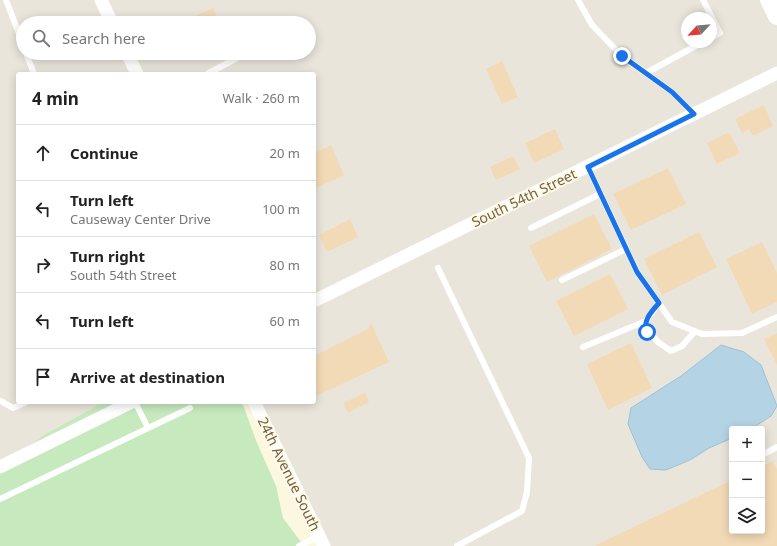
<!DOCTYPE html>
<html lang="en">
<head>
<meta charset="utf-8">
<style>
	:root { --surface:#fff; --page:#f2f2f2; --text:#222; --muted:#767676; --line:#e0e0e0 }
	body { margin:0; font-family:"Noto Sans",sans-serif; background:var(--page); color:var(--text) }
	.controls { position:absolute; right:12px; bottom:12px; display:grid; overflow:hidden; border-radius:4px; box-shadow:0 2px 10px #0003 }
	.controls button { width:36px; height:36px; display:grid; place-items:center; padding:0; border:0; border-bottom:1px solid var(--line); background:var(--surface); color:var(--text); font:20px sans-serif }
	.compass { position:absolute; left:681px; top:12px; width:36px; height:36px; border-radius:50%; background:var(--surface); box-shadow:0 2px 10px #0003; rotate:244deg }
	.stop { position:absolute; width:12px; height:12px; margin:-9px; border:3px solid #1a73e8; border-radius:50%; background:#fff }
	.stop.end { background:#1a73e8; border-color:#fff; box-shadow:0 1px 4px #0008 }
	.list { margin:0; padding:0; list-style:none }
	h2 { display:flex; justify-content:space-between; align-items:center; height:52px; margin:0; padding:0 16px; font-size:17px }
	h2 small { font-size:13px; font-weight:400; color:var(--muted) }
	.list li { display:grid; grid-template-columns:26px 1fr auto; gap:12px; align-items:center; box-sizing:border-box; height:56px; padding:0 16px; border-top:1px solid var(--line) }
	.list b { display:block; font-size:15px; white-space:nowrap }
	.list p { margin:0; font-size:13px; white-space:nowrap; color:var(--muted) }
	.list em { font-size:13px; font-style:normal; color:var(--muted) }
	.icon { flex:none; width:22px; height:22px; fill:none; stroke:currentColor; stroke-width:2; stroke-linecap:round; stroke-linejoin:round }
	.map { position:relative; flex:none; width:777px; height:546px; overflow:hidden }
	.search { position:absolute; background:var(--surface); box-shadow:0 2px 10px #0003; left:16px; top:16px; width:300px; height:44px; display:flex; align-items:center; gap:10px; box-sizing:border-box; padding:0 14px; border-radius:22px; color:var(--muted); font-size:15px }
	.panel { position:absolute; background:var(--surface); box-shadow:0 2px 10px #0003; left:16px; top:72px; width:300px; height:332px; border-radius:4px }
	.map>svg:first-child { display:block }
	.industrial { fill:#eae5db; fill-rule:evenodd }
	.green { fill:#c7e9be }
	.water { fill:#b4d4e6; stroke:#9ac2d7 }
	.building { fill:#f2dab6 }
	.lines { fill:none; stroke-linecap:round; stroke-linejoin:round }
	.lane { stroke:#fff; stroke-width:6 }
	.street { stroke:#fff; stroke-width:13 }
	.secondary { stroke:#fff; stroke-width:18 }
	.route { stroke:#1a73e8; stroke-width:5 }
	.labels { text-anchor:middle; stroke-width:4; stroke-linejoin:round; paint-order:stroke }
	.street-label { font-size:14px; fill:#735f47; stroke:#fffae6 }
</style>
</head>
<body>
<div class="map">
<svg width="777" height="546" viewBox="0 0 777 546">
	<rect width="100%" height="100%" fill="#fcf7df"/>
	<path class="industrial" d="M 0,0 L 95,0 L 106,23 L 23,23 L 23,53 L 121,53 L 131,74 L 18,74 L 18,402 L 148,402 L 0,493 Z
		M 106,0 L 773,0 L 777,8 L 777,69 L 314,295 L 314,74 L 142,74 L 131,53 L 309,53 L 309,23 L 117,23 ZM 687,18 L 711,18 L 711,42 L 687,42 Z
		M 777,79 L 777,546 L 327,546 L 258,402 L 314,402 L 314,305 ZM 732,429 L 762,429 L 762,531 L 732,531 Z"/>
	<path class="green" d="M 104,402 L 242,402 L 257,443 L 276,486 L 283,518 L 304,546 L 0,546 L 0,467 L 44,435 Z"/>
	<path class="water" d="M 721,345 L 744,352 L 761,365 L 777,406 L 771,416 L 751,429 L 732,429 L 732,438 L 709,448 L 690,460 L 666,470 L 650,469 L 642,457 L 628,424 L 631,408 L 681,376 Z"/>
	<path class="building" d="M 213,8 L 220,23 L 181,23 Z
		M 502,61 L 518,97 L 502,104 L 486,69 Z
		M 764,105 L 773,126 L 753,136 L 749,129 L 742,133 L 735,119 Z
		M 555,129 L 564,149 L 534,163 L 525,143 Z
		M 729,132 L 740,153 L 717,164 L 707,143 Z
		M 331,145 L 344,175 L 314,189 L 314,153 Z
		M 513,156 L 520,169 L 496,180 L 490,167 Z
		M 668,168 L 686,204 L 631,230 L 613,194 Z
		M 594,214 L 612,249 L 547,282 L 529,246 Z
		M 350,219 L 358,237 L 327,252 L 319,235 Z
		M 699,232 L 717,267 L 662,295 L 644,259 Z
		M 762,242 L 777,273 L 777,302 L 752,314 L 726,259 Z
		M 610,274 L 628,309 L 574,336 L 556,301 Z
		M 371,323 L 389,362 L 314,397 L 314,356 L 368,329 Z
		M 777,333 L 777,365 L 764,339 Z
		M 631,343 L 652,388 L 608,410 L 587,364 Z
		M 365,393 L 369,402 L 348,413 L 343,403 Z
		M 773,461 L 777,469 L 777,546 L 594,546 L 732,480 L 732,531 L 762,531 L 762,466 Z"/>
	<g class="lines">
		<path class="lane" d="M 6,0 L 23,44
			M 578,0 L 592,25 L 622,56 L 672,92 L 694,114
			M 703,0 L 720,33 L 711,38
			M 26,53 L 34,74
			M 646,73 L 703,42
			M 207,74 L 239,57
			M 588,167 L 637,272 L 672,322 L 702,334 L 742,333 L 777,317
			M 531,228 L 600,194
			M 438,268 L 529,458 L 527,492 L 522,511 L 457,546
			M 562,280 L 626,249
			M 659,303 L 646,321 L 645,327 L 658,342 L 671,351 L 682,346 L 695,331
			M 583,347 L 646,321
			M 1,401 L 13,408 L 27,402
			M 135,402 L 148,428
			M 762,455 L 777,447
			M 0,499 L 190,408
			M 299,546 L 319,536"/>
		<path class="street" d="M 101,0 L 112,23
			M 127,53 L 137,74
			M 314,301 L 777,73
			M 254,402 L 324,546
			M 0,467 L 132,402"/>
		<path class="secondary" d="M 769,0 L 777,16"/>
	</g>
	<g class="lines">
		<path class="route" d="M 622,56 L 672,92 L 694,114 L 588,167 L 637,272 L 659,303 C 652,311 642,321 647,332"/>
	</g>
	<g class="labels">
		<g class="street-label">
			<text transform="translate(524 198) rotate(-26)" y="5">South 54th Street</text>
			<text transform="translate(289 474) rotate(64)" y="5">24th Avenue South</text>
		</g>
	</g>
</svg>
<div class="controls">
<button>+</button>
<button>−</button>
<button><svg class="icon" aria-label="layers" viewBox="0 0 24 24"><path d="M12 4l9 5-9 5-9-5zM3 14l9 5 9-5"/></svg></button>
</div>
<svg class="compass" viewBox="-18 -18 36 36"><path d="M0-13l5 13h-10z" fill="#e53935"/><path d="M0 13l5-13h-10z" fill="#767676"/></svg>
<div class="stop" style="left:647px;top:332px"></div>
<div class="stop end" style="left:622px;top:56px"></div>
<div class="search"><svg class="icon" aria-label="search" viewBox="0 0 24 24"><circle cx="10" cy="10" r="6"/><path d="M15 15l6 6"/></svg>Search here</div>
<section class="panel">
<h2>4 min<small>Walk · 260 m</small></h2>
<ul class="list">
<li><svg class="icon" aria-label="ahead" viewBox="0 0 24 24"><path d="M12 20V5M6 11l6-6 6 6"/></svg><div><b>Continue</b></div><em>20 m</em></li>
<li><svg class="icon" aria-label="left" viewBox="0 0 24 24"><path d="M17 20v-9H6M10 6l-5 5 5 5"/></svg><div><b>Turn left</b><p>Causeway Center Drive</p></div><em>100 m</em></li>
<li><svg class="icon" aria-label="right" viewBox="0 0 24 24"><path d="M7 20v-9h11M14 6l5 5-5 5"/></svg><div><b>Turn right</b><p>South 54th Street</p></div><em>80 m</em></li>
<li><svg class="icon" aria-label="left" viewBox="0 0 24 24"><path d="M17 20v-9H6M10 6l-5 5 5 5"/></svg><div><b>Turn left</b></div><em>60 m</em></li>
<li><svg class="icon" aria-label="arrive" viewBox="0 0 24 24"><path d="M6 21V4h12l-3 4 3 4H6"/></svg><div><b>Arrive at destination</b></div></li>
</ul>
</section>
</div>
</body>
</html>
